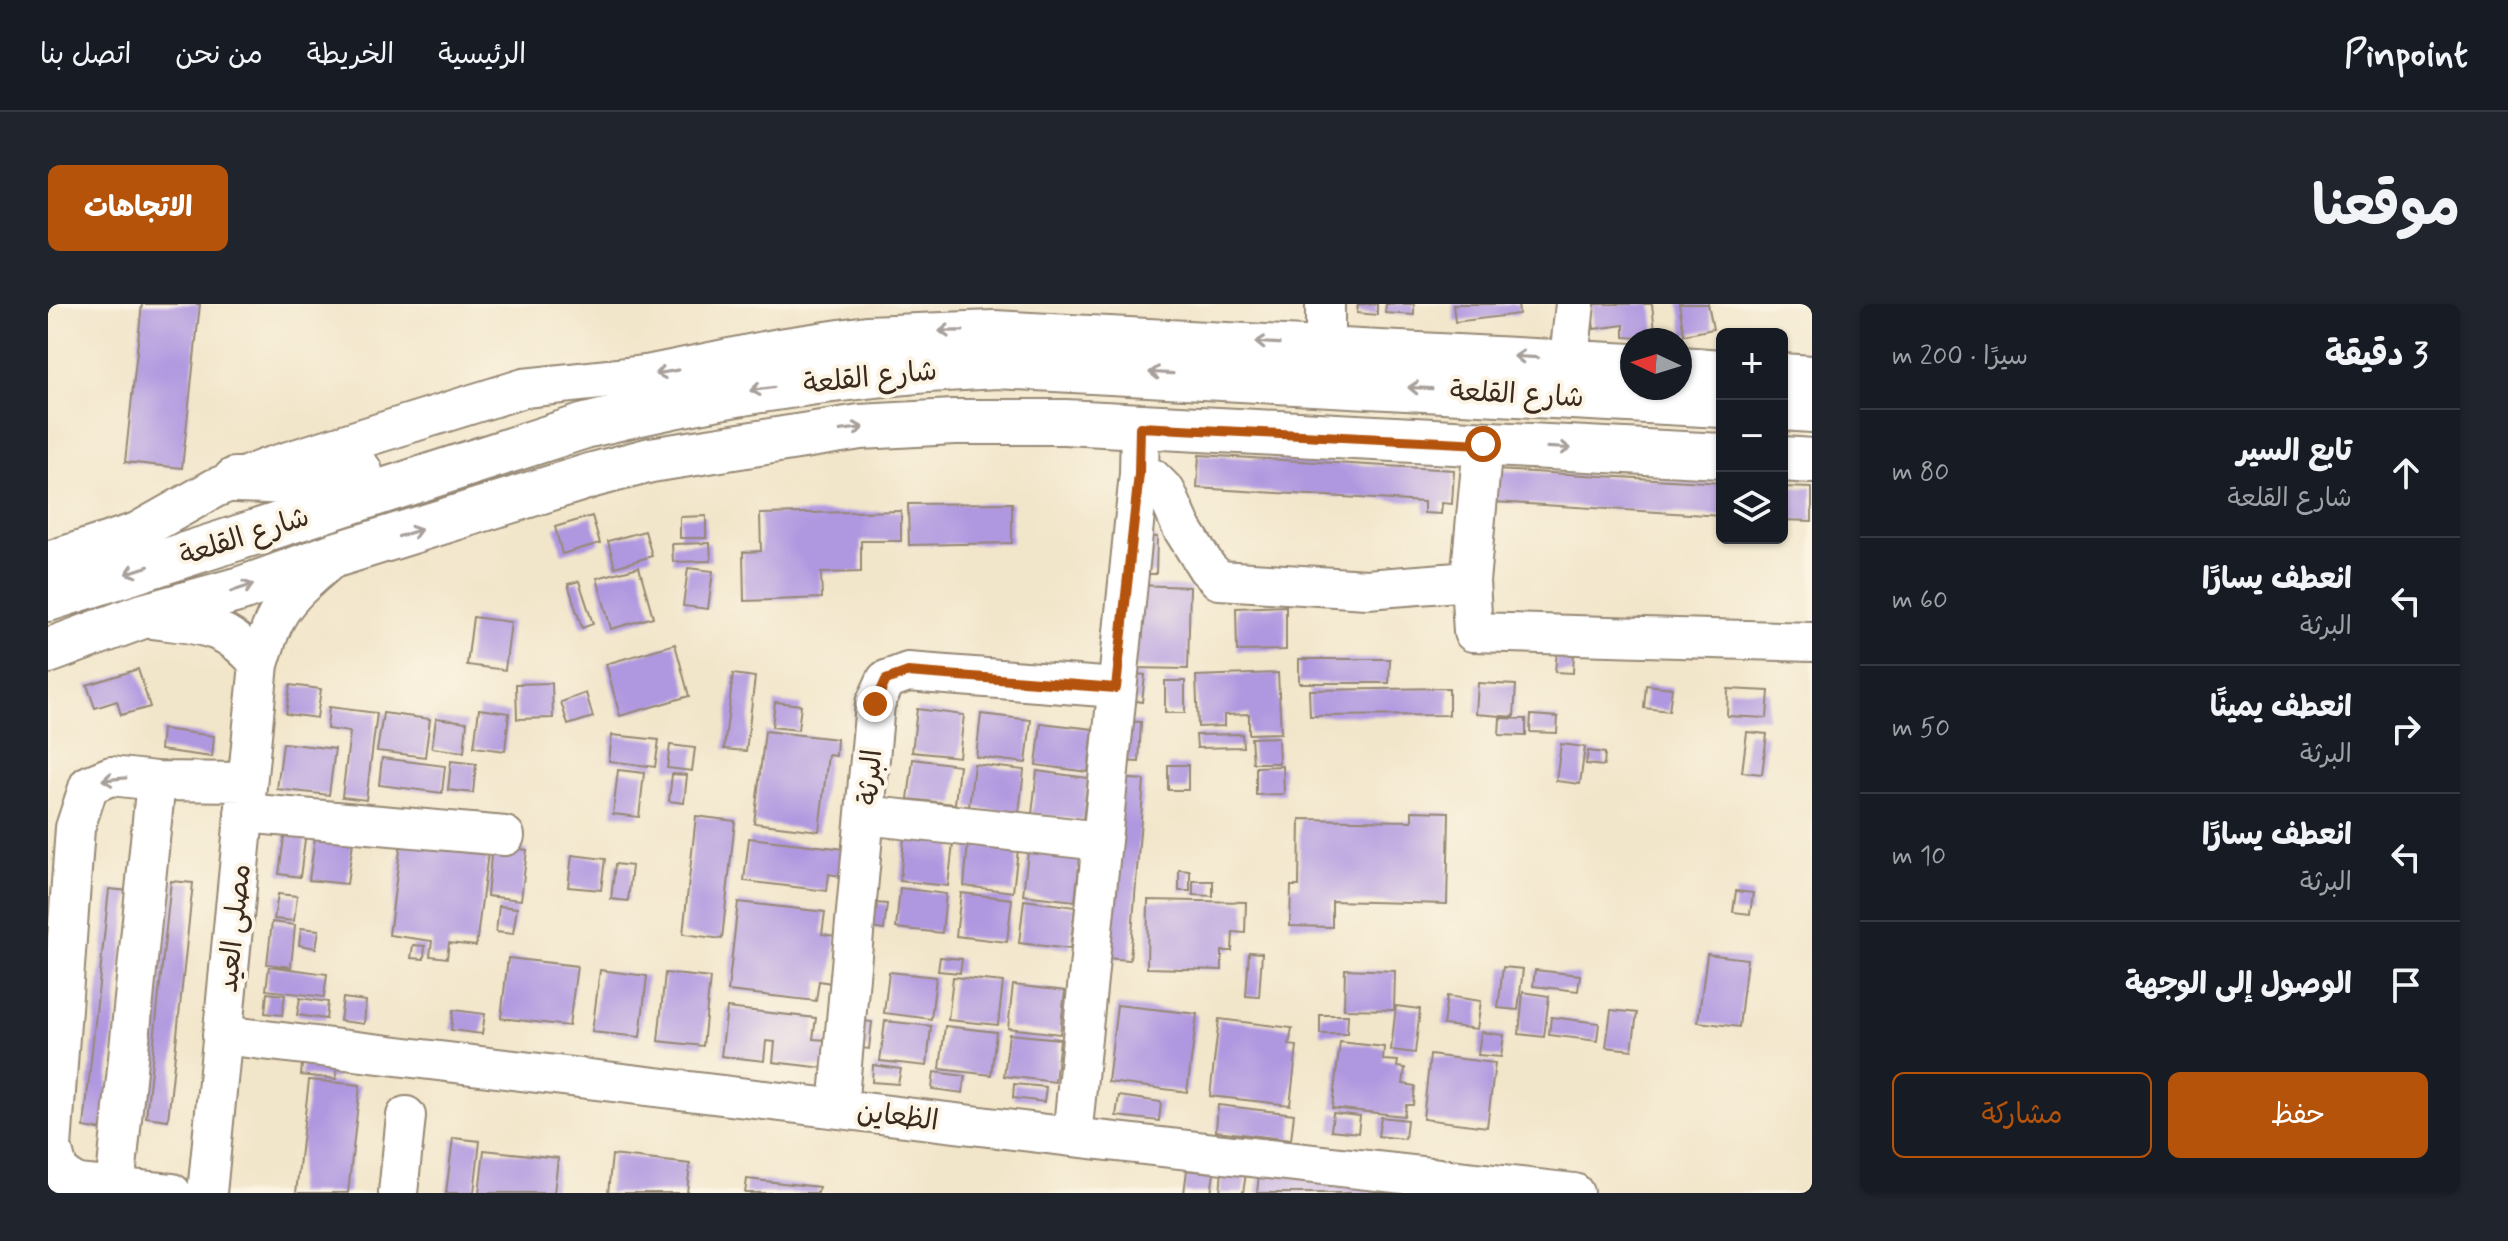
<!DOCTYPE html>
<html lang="ar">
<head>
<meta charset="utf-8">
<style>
	:root { --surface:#171b24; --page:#20242c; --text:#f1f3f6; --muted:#9ea1a6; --line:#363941; --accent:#b45309 }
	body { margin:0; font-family:Mynerve,"Playpen Sans Arabic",sans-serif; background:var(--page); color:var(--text); direction:rtl }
	.controls { position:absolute; right:24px; top:24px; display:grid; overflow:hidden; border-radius:12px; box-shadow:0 2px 6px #0004 }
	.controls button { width:72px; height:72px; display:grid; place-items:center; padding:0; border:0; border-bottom:2px solid var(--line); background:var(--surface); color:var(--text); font:40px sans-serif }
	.compass { position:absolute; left:1572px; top:24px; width:72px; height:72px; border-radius:50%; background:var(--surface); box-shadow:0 2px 6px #0004; rotate:274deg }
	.stop { position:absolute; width:24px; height:24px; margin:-18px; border:6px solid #b45309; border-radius:50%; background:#fff }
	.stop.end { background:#b45309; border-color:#fff; box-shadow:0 2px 8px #0008 }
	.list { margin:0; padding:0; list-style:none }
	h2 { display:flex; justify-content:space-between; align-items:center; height:104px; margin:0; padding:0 32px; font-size:34px }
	h2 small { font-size:26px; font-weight:400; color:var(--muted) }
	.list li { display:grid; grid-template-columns:52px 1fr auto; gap:24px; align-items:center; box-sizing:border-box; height:128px; padding:0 32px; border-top:2px solid var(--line) }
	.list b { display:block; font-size:30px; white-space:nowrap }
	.list p { margin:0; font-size:26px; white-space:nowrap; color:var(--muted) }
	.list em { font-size:26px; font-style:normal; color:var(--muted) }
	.actions { display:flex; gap:16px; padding:24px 32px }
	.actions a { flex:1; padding:18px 0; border:2px solid var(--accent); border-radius:12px; text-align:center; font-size:28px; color:var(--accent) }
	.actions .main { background:var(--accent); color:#fff }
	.icon { flex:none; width:44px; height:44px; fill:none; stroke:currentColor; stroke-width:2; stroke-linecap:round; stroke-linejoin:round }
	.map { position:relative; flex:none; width:1764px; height:889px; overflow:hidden; direction:ltr; border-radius:12px }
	header { display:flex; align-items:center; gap:48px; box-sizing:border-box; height:112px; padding:0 40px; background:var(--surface); border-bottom:2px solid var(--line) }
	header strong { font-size:38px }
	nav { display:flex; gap:44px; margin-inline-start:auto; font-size:28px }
	.intro { display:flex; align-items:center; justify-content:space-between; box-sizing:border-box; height:192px; padding:0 48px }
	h1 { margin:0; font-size:56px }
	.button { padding:20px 36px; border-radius:12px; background:var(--accent); color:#fff; font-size:28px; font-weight:700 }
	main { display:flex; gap:48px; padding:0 48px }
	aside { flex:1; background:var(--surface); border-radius:12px; box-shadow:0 2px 6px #0004 }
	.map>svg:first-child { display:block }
	.building { fill:#b098e0 }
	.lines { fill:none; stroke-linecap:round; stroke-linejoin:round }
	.minor-casing { stroke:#968874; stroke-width:42 }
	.major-casing { stroke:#968874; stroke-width:48 }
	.minor { stroke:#fff; stroke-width:38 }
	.major { stroke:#fff; stroke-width:44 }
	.oneway { stroke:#a79f9a }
	.route { stroke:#b45309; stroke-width:10 }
	.labels { text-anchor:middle; stroke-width:8; stroke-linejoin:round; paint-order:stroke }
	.street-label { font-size:28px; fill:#3b2a1e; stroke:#fcf5e5 }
</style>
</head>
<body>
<header>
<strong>Pinpoint</strong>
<nav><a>الرئيسية</a><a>الخريطة</a><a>من نحن</a><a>اتصل بنا</a></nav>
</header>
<div class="intro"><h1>موقعنا</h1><a class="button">الاتجاهات</a></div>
<main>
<aside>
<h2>3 دقيقة<small>سيرًا · 200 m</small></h2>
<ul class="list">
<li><svg class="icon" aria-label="ahead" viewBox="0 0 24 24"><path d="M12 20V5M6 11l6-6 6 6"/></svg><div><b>تابع السير</b><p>شارع القلعة</p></div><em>80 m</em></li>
<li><svg class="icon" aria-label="left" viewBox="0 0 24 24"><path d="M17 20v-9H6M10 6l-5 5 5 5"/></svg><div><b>انعطف يسارًا</b><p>البرثة</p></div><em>60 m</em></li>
<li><svg class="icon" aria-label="right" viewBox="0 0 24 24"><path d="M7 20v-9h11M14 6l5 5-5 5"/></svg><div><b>انعطف يمينًا</b><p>البرثة</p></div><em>50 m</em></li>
<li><svg class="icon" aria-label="left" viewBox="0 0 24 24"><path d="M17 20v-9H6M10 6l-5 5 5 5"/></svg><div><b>انعطف يسارًا</b><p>البرثة</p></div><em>10 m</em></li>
<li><svg class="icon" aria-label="arrive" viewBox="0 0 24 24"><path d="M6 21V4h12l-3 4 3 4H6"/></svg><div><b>الوصول إلى الوجهة</b></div></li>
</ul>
<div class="actions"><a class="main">حفظ</a><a>مشاركة</a></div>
</aside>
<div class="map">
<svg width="1764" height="889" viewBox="0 0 1764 889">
	<rect width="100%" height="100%" fill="#fcf5e5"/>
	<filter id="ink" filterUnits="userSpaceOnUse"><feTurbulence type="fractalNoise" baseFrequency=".0125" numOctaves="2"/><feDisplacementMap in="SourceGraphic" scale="16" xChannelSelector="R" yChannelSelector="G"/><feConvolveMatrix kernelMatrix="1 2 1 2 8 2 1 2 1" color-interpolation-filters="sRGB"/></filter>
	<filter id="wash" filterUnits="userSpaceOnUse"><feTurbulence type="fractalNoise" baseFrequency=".006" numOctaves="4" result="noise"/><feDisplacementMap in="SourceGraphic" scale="32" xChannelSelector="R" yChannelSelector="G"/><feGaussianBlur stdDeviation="1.8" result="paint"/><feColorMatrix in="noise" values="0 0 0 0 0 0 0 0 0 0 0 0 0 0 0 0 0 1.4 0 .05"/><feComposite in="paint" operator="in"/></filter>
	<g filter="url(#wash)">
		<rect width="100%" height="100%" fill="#f2e6ca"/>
		<g id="blocks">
			<path class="building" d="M 94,0 L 152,0 L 134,164 L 77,158 Z
				M 1310,0 L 1329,0 L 1329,11 L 1309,9 Z
				M 1338,0 L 1366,0 L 1366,11 L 1337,9 Z
				M 1405,0 L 1470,0 L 1471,10 L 1407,18 Z
				M 1543,0 L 1604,0 L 1608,35 L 1576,33 L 1576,21 L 1546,25 Z
				M 1631,0 L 1660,0 L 1665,25 L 1636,31 Z
				M 1151,151 L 1406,166 L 1404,200 L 1394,199 L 1393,210 L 1376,209 L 1376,198 L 1149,184 Z
				M 1448,166 L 1674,179 L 1674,212 L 1446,198 Z
				M 1734,183 L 1764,184 L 1764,217 L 1734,216 Z
				M 964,199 L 964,239 L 861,241 L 860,200 Z
				M 853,207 L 853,237 L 813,237 L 813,268 L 773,269 L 774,294 L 696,297 L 695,248 L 713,247 L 712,210 Z
				M 544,212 L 552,239 L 514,250 L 507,223 Z
				M 658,212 L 658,234 L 632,234 L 632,213 Z
				M 597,227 L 604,252 L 567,263 L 560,237 Z
				M 1093,232 L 1109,233 L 1108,270 L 1091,270 Z
				M 662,239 L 663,257 L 625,258 L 624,240 Z
				M 591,263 L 605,313 L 563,325 L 549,274 Z
				M 640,264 L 665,267 L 660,305 L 635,302 Z
				M 531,277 L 545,320 L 534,324 L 520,280 Z
				M 1088,281 L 1142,283 L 1140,365 L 1085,364 Z
				M 1238,302 L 1238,346 L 1189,347 L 1188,304 Z
				M 425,313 L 463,318 L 457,366 L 419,361 Z
				M 627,340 L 641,392 L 572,412 L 558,360 Z
				M 1509,346 L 1526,347 L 1525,369 L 1507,368 Z
				M 1251,355 L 1342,355 L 1341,379 L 1251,379 Z
				M 90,365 L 102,403 L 73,411 L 69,397 L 47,404 L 39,381 Z
				M 1080,369 L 1097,371 L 1094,398 L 1076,395 Z
				M 1230,369 L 1233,429 L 1201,430 L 1201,410 L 1176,411 L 1176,422 L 1150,423 L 1148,372 Z
				M 685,370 L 707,373 L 698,447 L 676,445 Z
				M 1117,377 L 1137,377 L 1137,409 L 1117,409 Z
				M 504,379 L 505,414 L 469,415 L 468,380 Z
				M 1430,379 L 1468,381 L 1466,413 L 1428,410 Z
				M 242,381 L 273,385 L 269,414 L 238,410 Z
				M 1598,381 L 1624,384 L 1621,407 L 1596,404 Z
				M 1401,384 L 1401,411 L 1262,412 L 1261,386 Z
				M 1680,385 L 1721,387 L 1719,414 L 1679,412 Z
				M 538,389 L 545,413 L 520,421 L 513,398 Z
				M 727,398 L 753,401 L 750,426 L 724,423 Z
				M 281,403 L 329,409 L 318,496 L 294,493 L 302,428 L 279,425 Z
				M 431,405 L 461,409 L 457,447 L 426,443 Z
				M 869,405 L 916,411 L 911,453 L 864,448 Z
				M 335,409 L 382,415 L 377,453 L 329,447 Z
				M 933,410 L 983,416 L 978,459 L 928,453 Z
				M 1483,411 L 1510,413 L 1509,429 L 1482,428 Z
				M 388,414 L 419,418 L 416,448 L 384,444 Z
				M 1452,414 L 1478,415 L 1478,432 L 1451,431 Z
				M 1074,417 L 1093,418 L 1091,458 L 1071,457 Z
				M 993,419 L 1045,425 L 1040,468 L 988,461 Z
				M 114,425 L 166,432 L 164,453 L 112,446 Z
				M 717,427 L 789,435 L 788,452 L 780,451 L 771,527 L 706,519 Z
				M 1699,428 L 1719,430 L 1714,470 L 1694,468 Z
				M 1194,430 L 1195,443 L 1149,444 L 1148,431 Z
				M 564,431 L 611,436 L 607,463 L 561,457 Z
				M 1230,433 L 1231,459 L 1205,459 L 1203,434 Z
				M 235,439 L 287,445 L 281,491 L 229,485 Z
				M 1513,440 L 1537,443 L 1532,480 L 1508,477 Z
				M 622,441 L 647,444 L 644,467 L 619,464 Z
				M 1540,447 L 1557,449 L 1556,462 L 1538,460 Z
				M 334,454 L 397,462 L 394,489 L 331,481 Z
				M 865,455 L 911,461 L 907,500 L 860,495 Z
				M 403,457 L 428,460 L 425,489 L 400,486 Z
				M 926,460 L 976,466 L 971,509 L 921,503 Z
				M 1120,461 L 1140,461 L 1140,486 L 1120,486 Z
				M 1235,462 L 1236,490 L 1208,491 L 1208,463 Z
				M 570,466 L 596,469 L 591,513 L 565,510 Z
				M 989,467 L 1040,474 L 1035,516 L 984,510 Z
				M 624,470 L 639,471 L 636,499 L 621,497 Z
				M 1070,474 L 1096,476 L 1082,656 L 1056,654 Z
				M 1364,507 L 1401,508 L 1399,600 L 1284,597 L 1284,623 L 1242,622 L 1243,582 L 1251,582 L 1252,515 L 1364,517 Z
				M 648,512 L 687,517 L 674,635 L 635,630 Z
				M 237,526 L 258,528 L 252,573 L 231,570 Z
				M 267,533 L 305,538 L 299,580 L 261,576 Z
				M 701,534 L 796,545 L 793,572 L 781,570 L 779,587 L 696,577 Z
				M 856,534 L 905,540 L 900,582 L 852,577 Z
				M 353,538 L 440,549 L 428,642 L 401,639 L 399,654 L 382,652 L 384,637 L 341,631 Z
				M 920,539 L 970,545 L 965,588 L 916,582 Z
				M 444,542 L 479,546 L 473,596 L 439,592 Z
				M 980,548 L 1032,554 L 1027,597 L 975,591 Z
				M 524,551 L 557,555 L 553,586 L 520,583 Z
				M 567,560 L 584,562 L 580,597 L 563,595 Z
				M 1131,566 L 1142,567 L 1142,587 L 1131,587 Z
				M 123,577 L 145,579 L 120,816 L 98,813 Z
				M 1145,577 L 1165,577 L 1165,592 L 1145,591 Z
				M 852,584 L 898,590 L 894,629 L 848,624 Z
				M 61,585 L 81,587 L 55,826 L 36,823 Z
				M 1688,587 L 1705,589 L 1702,610 L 1685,608 Z
				M 913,589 L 964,595 L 959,638 L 908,632 Z
				M 230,590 L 249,592 L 246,617 L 226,615 Z
				M 976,596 L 1027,603 L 1022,645 L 971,639 Z
				M 1100,596 L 1198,598 L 1197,629 L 1185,628 L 1184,647 L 1174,647 L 1174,666 L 1099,664 Z
				M 690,598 L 777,608 L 774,630 L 788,632 L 783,679 L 771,677 L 768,697 L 680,687 Z
				M 827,599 L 839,600 L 836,626 L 823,624 Z
				M 451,602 L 469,604 L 465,630 L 448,628 Z
				M 224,618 L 247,621 L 243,663 L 219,660 Z
				M 253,624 L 271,626 L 268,644 L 251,641 Z
				M 365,641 L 377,642 L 376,655 L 363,654 Z
				M 1201,648 L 1214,649 L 1211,693 L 1198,692 Z
				M 1659,650 L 1699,655 L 1691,723 L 1650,718 Z
				M 892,653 L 914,655 L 912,669 L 890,667 Z
				M 460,654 L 529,662 L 521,722 L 453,714 Z
				M 221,662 L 279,670 L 276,693 L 218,686 Z
				M 1455,663 L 1475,665 L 1470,706 L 1450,704 Z
				M 1297,665 L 1347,667 L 1346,706 L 1296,705 Z
				M 552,666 L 599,672 L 592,733 L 544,728 Z
				M 1487,666 L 1532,671 L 1530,687 L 1485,682 Z
				M 841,668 L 888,673 L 883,715 L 836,709 Z
				M 617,669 L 662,674 L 655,742 L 610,737 Z
				M 905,673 L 955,678 L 950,721 L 900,716 Z
				M 965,681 L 1017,687 L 1012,730 L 960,724 Z
				M 1475,688 L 1501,692 L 1496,733 L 1471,730 Z
				M 219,689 L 237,691 L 234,711 L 217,709 Z
				M 1399,692 L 1433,697 L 1429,725 L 1395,721 Z
				M 252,694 L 280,698 L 278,715 L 249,711 Z
				M 295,694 L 318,697 L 316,720 L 292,717 Z
				M 1069,701 L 1149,710 L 1139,788 L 1060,778 Z
				M 1348,702 L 1372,705 L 1367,749 L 1343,746 Z
				M 679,704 L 768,714 L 765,735 L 779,736 L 776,764 L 725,758 L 727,738 L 718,737 L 716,757 L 673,752 Z
				M 405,706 L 437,710 L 434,730 L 403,726 Z
				M 1563,706 L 1589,709 L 1584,746 L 1558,743 Z
				M 1272,711 L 1300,711 L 1299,730 L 1272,730 Z
				M 1503,713 L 1551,719 L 1549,737 L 1501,731 Z
				M 1171,715 L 1244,724 L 1241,741 L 1249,742 L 1242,801 L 1162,792 Z
				M 808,716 L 824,718 L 821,745 L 805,743 Z
				M 837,717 L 883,722 L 879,762 L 832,757 Z
				M 897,722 L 948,728 L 943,771 L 892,765 Z
				M 1433,728 L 1456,731 L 1453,753 L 1430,751 Z
				M 961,730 L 1012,735 L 1007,778 L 956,772 Z
				M 1292,738 L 1336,743 L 1335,756 L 1350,757 L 1349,763 L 1357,764 L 1355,780 L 1367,782 L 1365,801 L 1358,801 L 1356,812 L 1284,804 Z
				M 255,751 L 290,755 L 288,775 L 253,771 Z
				M 1382,751 L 1447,759 L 1439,823 L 1375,815 Z
				M 825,761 L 853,765 L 850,780 L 824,778 Z
				M 886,768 L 917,772 L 915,789 L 884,785 Z
				M 261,776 L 312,781 L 300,889 L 248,889 Z
				M 966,780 L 998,783 L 996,798 L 965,794 Z
				M 1071,792 L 1113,798 L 1111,817 L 1068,812 Z
				M 1170,801 L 1246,810 L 1243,836 L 1168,827 Z
				M 1285,809 L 1312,812 L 1310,829 L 1283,826 Z
				M 1333,813 L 1359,816 L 1357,835 L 1330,832 Z
				M 405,834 L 432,837 L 426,889 L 398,889 Z
				M 436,846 L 510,854 L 506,889 L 431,889 Z
				M 564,851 L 642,860 L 639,889 L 560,889 Z
				M 1212,861 L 1425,889 L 1209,889 Z
				M 1139,866 L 1166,869 L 1163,889 L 1136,889 Z
				M 1174,866 L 1198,869 L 1195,889 L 1172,889 Z
				M 699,875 L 771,883 L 770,889 L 697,889 Z"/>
		</g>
	</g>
	<g filter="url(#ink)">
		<use href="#blocks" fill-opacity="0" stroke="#968874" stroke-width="2"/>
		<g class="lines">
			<g class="minor-casing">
				<path id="minor" d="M 1277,42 L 1277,0
					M 1521,55 L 1527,0
					M 1632,62 L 1674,65
					M 1734,69 L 1764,71
					M 1435,140 L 1422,277 L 1425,328 L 1764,338
					M 1091,170 L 1104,174 L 1118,188 L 1134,224 L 1159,264 L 1171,276 L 1319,285 L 1422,277
					M 0,257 L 89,228 L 167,184 L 218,164 L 476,84 L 598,71 L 731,44 L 819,31 L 946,26 L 1584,59
					M 96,314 C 146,321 177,317 211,360
					M 196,509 L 457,532
					M 817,511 L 1053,537
					M 174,731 L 1024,833 L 1526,889
					M 790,804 L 827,400 L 838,376 L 860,368 L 1068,384
					M 1024,833 L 1091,170 L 1092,123
					M 67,884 L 108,477
					M 124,889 L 29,880 L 11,869 L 4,843 L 27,524 L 41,481 L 63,472 L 108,477 L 199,478
					M 159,889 L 211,360 C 216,344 221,326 229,312 C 242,289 263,273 282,256
					M 350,889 L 358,812"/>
			</g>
			<g class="major-casing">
				<path id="major" d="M 1734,104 L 1764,106
					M 1734,155 L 1764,157
					M 187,176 L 271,179 L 312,168
					M 0,295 L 537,122 C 673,88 810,68 949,62 L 1674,101
					M 0,347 L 92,313 L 193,285 L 287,251 L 545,171 L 603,156 L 812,123 L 906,118 L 1017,118 L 1674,152"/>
			</g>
			<use href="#minor" class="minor"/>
			<use href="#major" class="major"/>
		</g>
		<defs><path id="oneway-shaft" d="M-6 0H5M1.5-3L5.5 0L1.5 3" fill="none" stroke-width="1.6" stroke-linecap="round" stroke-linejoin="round" transform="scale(2)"/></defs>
		<g class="oneway">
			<use href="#oneway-shaft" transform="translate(903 27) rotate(179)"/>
			<use href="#oneway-shaft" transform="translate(1219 39) rotate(-177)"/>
			<use href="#oneway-shaft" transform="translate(1478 53) rotate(-177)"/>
			<use href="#oneway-shaft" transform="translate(619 68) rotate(170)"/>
			<use href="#oneway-shaft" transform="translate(1113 69) rotate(-177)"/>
			<use href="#oneway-shaft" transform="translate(1372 84) rotate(-177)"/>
			<use href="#oneway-shaft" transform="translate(714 85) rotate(172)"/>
			<use href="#oneway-shaft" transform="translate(804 125) rotate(-7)"/>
			<use href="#oneway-shaft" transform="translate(1511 144) rotate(3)"/>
			<use href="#oneway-shaft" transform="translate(362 229) rotate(-17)"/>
			<use href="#oneway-shaft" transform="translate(89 266) rotate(162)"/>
			<use href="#oneway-shaft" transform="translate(194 284) rotate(-18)"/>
			<use href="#oneway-shaft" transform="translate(66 475) rotate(175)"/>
		</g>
	</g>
	<g class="lines" filter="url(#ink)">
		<path class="route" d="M 827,400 L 838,376 L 860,368 L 1068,384 L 1091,170 L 1092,123 L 1435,140"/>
	</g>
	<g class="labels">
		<g class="street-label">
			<text transform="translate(822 72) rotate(-6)" y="10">شارع القلعة</text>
			<text transform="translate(1469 89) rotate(3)" y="10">شارع القلعة</text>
			<text transform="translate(196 231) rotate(-18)" y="10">شارع القلعة</text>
			<text transform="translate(821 473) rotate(-85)" y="10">البرثة</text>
			<text transform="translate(185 624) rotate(-84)" y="10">مصلى العيد</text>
			<text transform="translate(850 811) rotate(7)" y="10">الظعاين</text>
		</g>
	</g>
</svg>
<div class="controls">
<button>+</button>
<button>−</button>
<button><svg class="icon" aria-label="layers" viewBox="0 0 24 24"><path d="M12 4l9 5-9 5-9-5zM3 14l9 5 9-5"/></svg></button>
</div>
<svg class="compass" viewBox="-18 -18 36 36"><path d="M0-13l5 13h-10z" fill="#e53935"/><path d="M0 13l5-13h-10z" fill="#9ea1a6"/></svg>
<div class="stop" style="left:1435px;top:140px"></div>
<div class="stop end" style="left:827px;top:400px"></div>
</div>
</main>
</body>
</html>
